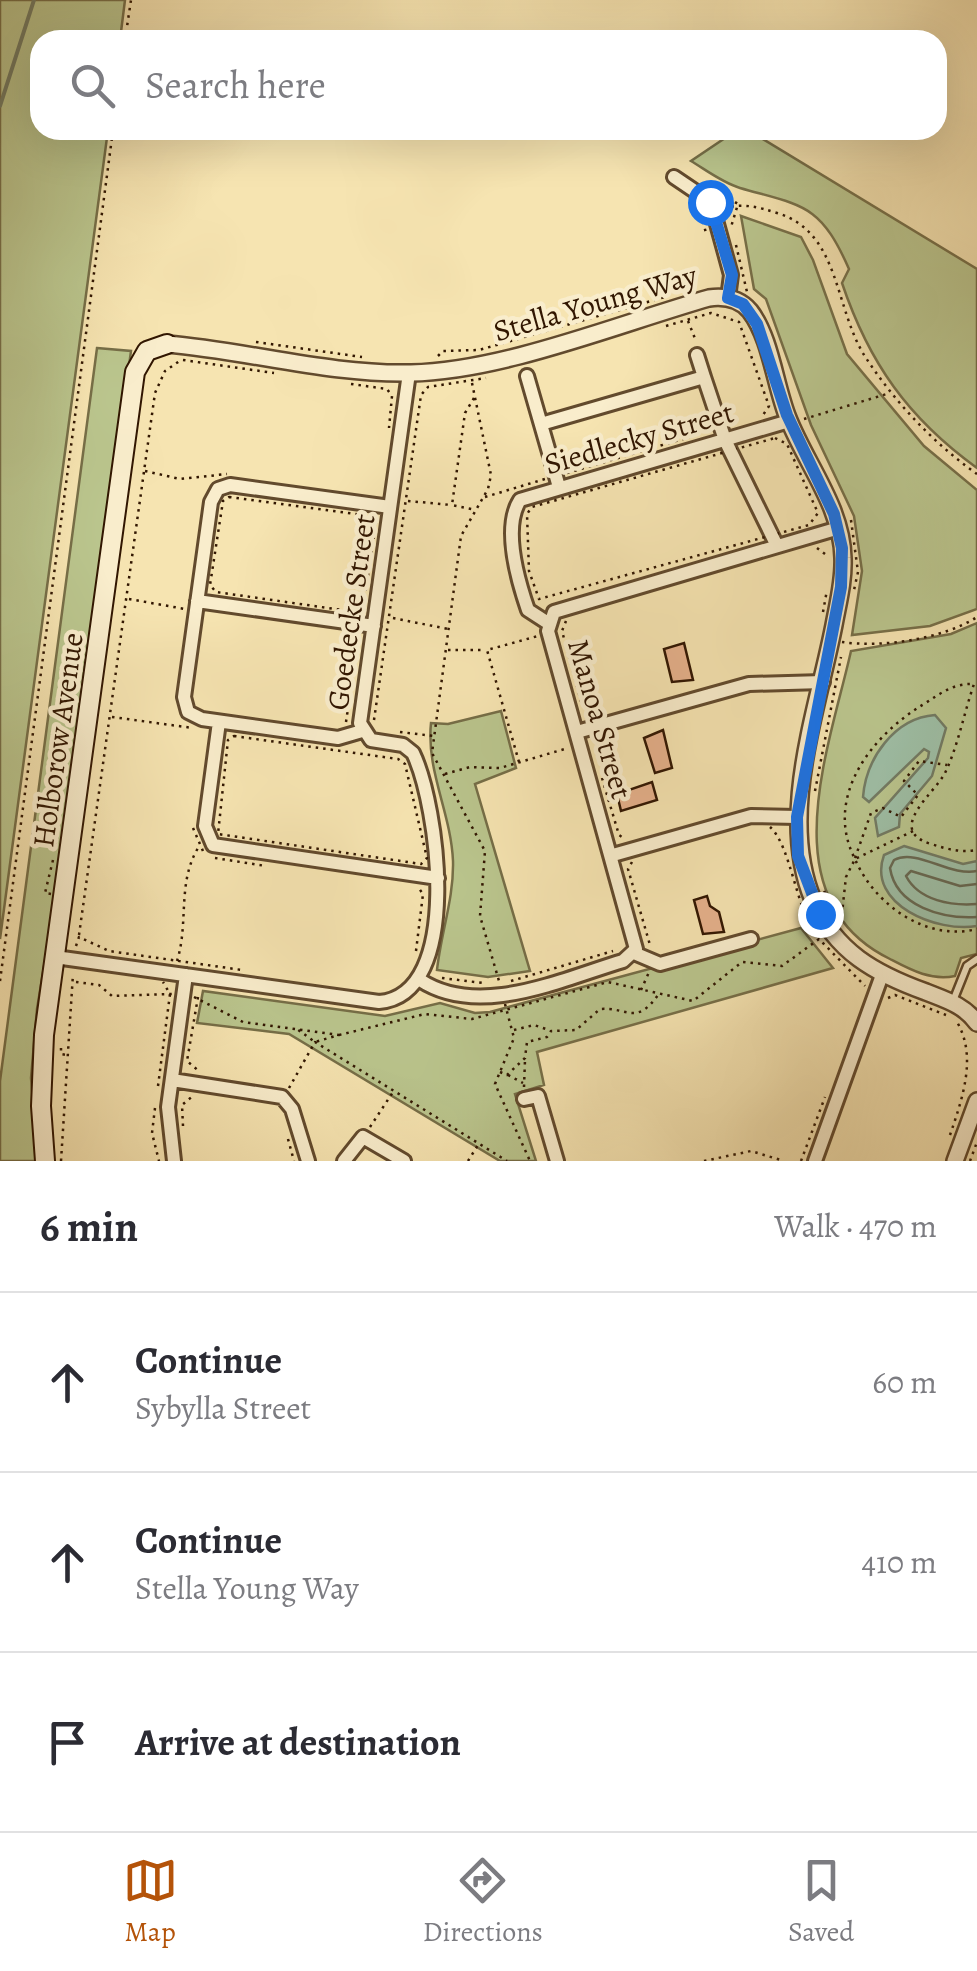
<!DOCTYPE html>
<html lang="en">
<head>
<meta charset="utf-8">
<style>
	:root { --surface:#fff; --page:#f7f7f7; --text:#2b2b33; --muted:#7c7c81; --line:#e1e1e2; --accent:#b45309 }
	body { margin:0; font-family:Alegreya,serif; background:var(--page); color:var(--text) }
	.stop { position:absolute; width:30px; height:30px; margin:-22px; border:8px solid #1a73e8; border-radius:50%; background:#fff }
	.stop.end { background:#1a73e8; border-color:#fff; box-shadow:0 2px 10px #0008 }
	.list { margin:0; padding:0; list-style:none }
	h2 { display:flex; justify-content:space-between; align-items:center; height:130px; margin:0; padding:0 40px; font-size:42px }
	h2 small { font-size:32px; font-weight:400; color:var(--muted) }
	.list li { display:grid; grid-template-columns:65px 1fr auto; gap:30px; align-items:center; box-sizing:border-box; height:180px; padding:0 40px; border-top:2px solid var(--line) }
	.list b { display:block; font-size:38px; white-space:nowrap }
	.list p { margin:0; font-size:32px; white-space:nowrap; color:var(--muted) }
	.list em { font-size:32px; font-style:normal; color:var(--muted) }
	.icon { flex:none; width:55px; height:55px; fill:none; stroke:currentColor; stroke-width:2; stroke-linecap:round; stroke-linejoin:round }
	.map { position:relative; flex:none; width:977px; height:1161px; overflow:hidden }
	.search { position:absolute; background:var(--surface); box-shadow:0 10px 40px #0002; left:30px; right:30px; top:30px; height:110px; display:flex; align-items:center; gap:25px; box-sizing:border-box; padding:0 35px; border-radius:30px; color:var(--muted); font-size:38px }
	.sheet { height:670px; background:var(--surface) }
	nav { display:flex; justify-content:space-around; align-items:center; box-sizing:border-box; height:140px; border-top:2px solid var(--line); background:var(--surface); font-size:28px; color:var(--muted) }
	nav a { display:grid; justify-items:center; gap:5px }
	nav .on { color:var(--accent) }
	.map>svg:first-child { display:block }
	.green { fill:#bac58d; stroke:#766e47; stroke-width:2.5 }
	.water { fill:#9ebfa6; stroke:#727b64; stroke-width:2.5 }
	.lines { fill:none; stroke-linecap:round; stroke-linejoin:round }
	.shore { stroke:#686a54; stroke-width:2.5 }
	.stream { stroke:#727b64; stroke-width:4 }
	.building { fill:#e6b18c; stroke:#311601; stroke-width:2.5 }
	.service-casing { stroke:#624a2d; stroke-width:11 }
	.minor-casing { stroke:#624a2d; stroke-width:18 }
	.tertiary-casing { stroke:#624a2d; stroke-width:20 }
	.secondary-casing { stroke:#311601; stroke-width:22 }
	.path { stroke:#311601; stroke-width:2.5; stroke-dasharray:2.5 5; stroke-linecap:butt }
	.service { stroke:#f9edcc; stroke-width:6 }
	.minor { stroke:#f9edcc; stroke-width:12 }
	.tertiary { stroke:#f9edcc; stroke-width:15 }
	.secondary { stroke:#f9edcc; stroke-width:18 }
	.route { stroke:#1a73e8; stroke-width:12 }
	.labels { text-anchor:middle; stroke-width:9; stroke-linejoin:round; paint-order:stroke }
	.street-label { font-size:30px; fill:#311601; stroke:#f9edcc }
</style>
</head>
<body>
<div class="map">
<svg width="977" height="1161" viewBox="0 0 977 1161">
	<rect width="100%" height="100%" fill="#f6e4b1"/>
	<filter id="stains"><feTurbulence type="fractalNoise" baseFrequency=".002" numOctaves="4"/><feColorMatrix values="0 0 0 0 .2 0 0 0 0 .09 0 0 0 0 .02 0 0 0 .5 -.17"/></filter>
	<radialGradient id="worn" r=".72"><stop offset=".6" stop-color="#630" stop-opacity="0"/><stop offset="1" stop-color="#630" stop-opacity=".3"/></radialGradient>
	<path class="green" d="M 0,0 L 125,0 L 120,40 L 40,40 L 40,130 L 108,130 L 0,939 Z
		M 737,130 L 748,130 L 977,269 L 977,468 C 908,418 869,363 842,283 L 849,269 C 820,203 803,206 740,188 C 723,183 706,170 691,161 Z
		M 741,216 L 801,237 L 813,260 L 847,354 L 924,446 L 977,490 L 977,609 L 930,626 L 852,635 L 862,571 L 854,516 L 811,425 L 766,299 L 754,289 Z
		M 97,348 L 131,351 L 67,827 L 37,1009 L 31,1078 L 38,1161 L 0,1161 L 0,1081 Z
		M 977,623 L 977,954 L 961,958 L 955,976 C 931,981 911,970 890,959 C 769,900 829,749 851,651 L 951,634 Z
		M 501,711 L 516,768 L 475,784 L 530,971 L 488,977 L 437,970 C 441,933 454,898 453,861 C 451,813 426,771 431,723 L 448,724 Z
		M 801,928 L 833,968 L 537,1052 L 544,1085 L 515,1094 L 536,1161 L 500,1161 L 289,1034 L 197,1023 L 203,991 L 385,1016 L 440,1003 L 475,1013 L 490,1012 Z"/>
	<path class="water" d="M 935,715 L 946,728 L 932,776 L 900,814 L 899,827 L 878,836 L 875,818 L 928,758 L 929,752 L 924,749 L 869,802 L 863,797 C 866,759 894,718 935,715 Z
		M 904,846 L 963,864 L 977,861 L 977,926 C 938,933 866,905 884,855 Z"/>
	<g class="lines">
		<path class="shore" d="M 977,871 C 950,877 917,848 894,860 L 890,868 C 896,907 943,919 977,917
			M 977,884 L 960,886 L 911,871 L 906,876 C 919,901 952,906 977,904"/>
		<path class="stream" d="M 0,106 L 34,0"/>
	</g>
	<path class="building" d="M 684,643 L 693,680 L 672,682 L 664,649 Z
		M 663,730 L 672,768 L 655,773 L 644,738 Z
		M 652,782 L 657,800 L 621,811 L 617,794 Z
		M 707,896 L 710,906 L 719,912 L 724,932 L 703,934 L 694,900 Z"/>
	<g class="lines">
		<g class="service-casing">
			<path id="service" d="M 953,1001 L 967,966 L 977,959"/>
		</g>
		<g class="minor-casing">
			<path id="minor" d="M 674,177 L 711,202 L 731,275 L 728,298
				M 527,376 L 559,487
				M 704,377 L 725,440 L 777,546
				M 541,424 L 704,377 L 697,355
				M 197,601 L 374,626
				M 548,623 L 528,610 C 518,581 502,528 520,500 L 789,421
				M 219,722 L 205,826 L 213,845 L 438,878
				M 362,731 L 338,738 L 202,719 L 188,712 L 184,697 L 211,502 L 218,489 L 230,485 L 390,507
				M 577,732 L 749,684 L 823,682
				M 613,855 L 751,816 L 797,817
				M 634,953 L 660,964 L 751,939
				M 55,957 L 379,1002 C 464,995 438,805 413,753 L 403,745 L 371,740 L 360,723 L 409,373
				M 420,980 C 479,1019 562,979 623,961 L 636,949 L 548,631 L 554,612 L 839,528
				M 172,1080 L 282,1097 L 292,1109 L 308,1161
				M 524,1099 L 538,1096 L 557,1161
				M 174,1161 L 168,1107 L 186,975
				M 344,1161 L 363,1137 L 404,1161
				M 815,1161 L 882,975"/>
		</g>
		<g class="tertiary-casing">
			<path id="tertiary" d="M 167,344 C 249,351 330,375 411,373 C 503,371 618,324 709,298 C 724,296 739,298 750,311 C 771,338 775,386 788,418 C 806,464 842,507 843,558 C 844,581 838,603 834,625 C 817,712 778,816 813,900 C 835,952 876,974 926,992 C 946,1000 964,1005 977,1023
				M 955,1161 L 977,1101"/>
		</g>
		<g class="secondary-casing">
			<path id="secondary" d="M 45,1161 L 41,1106 L 44,1035 L 135,372 L 147,351 L 167,344"/>
		</g>
		<path class="path" d="M 125,40 L 131,0
			M 716,190 L 738,204 L 731,227
			M 699,207 L 706,233
			M 724,208 C 744,203 758,207 777,213 C 841,232 834,310 866,358 C 895,402 933,443 977,474
			M 736,245 L 747,292
			M 688,321 L 696,341
			M 666,326 L 711,313 L 739,322 L 769,406 L 763,415
			M 256,342 L 362,357
			M 438,356 L 443,351 L 479,350 L 665,297
			M 183,360 L 274,373
			M 472,383 L 491,475 L 488,489 L 461,536 L 432,753 L 485,851 L 480,916 L 499,981
			M 351,384 L 387,389 L 392,396 L 389,428
			M 474,398 L 465,413 L 452,505 L 476,510
			M 804,419 L 890,393
			M 775,438 L 787,444 L 818,513 L 809,525 L 539,599 L 529,571 L 527,514 L 532,507 Z
			M 145,471 L 180,479 L 227,474
			M 567,473 L 693,436
			M 229,497 L 370,516 L 376,523 L 363,608 L 356,612 L 216,592 L 210,585 L 223,501 Z
			M 485,497 L 545,479
			M 408,501 L 452,505
			M 851,520 L 858,572 L 854,590
			M 817,548 L 829,557
			M 129,599 L 185,609
			M 823,612 L 827,590
			M 393,618 L 448,629
			M 566,621 L 562,631 L 582,705
			M 842,642 C 882,648 943,639 977,617
			M 448,650 L 485,650
			M 112,717 L 193,728
			M 374,720 L 421,395 L 428,387 L 486,378
			M 346,722 L 358,641 L 354,637
			M 400,732 L 434,736
			M 234,736 L 398,759 L 405,764 L 427,858 L 421,864 L 218,834 L 228,740 Z
			M 519,762 L 487,650 L 538,636
			M 445,774 L 470,767 L 500,768 L 568,748
			M 602,778 L 619,835 L 625,839
			M 815,791 L 841,657
			M 770,827 C 791,846 795,906 817,937
			M 193,828 L 203,851
			M 913,831 L 855,859 C 823,797 872,735 924,704 C 941,693 954,683 974,684 C 964,713 958,746 945,773 C 934,794 885,830 931,844 C 947,849 961,853 977,850
			M 215,858 L 266,866
			M 855,858 L 871,813 L 883,808 L 901,817 L 918,795 L 904,781 L 919,761 L 947,765
			M 632,862 L 628,869 L 650,945
			M 824,891 L 837,915
			M 51,894 L 45,893 L 53,860
			M 841,922 L 846,877 L 855,859 C 874,904 926,942 977,929
			M 79,935 L 155,393 L 165,371 L 181,360
			M 76,946 L 79,937 L 109,951 L 242,970
			M 416,951 L 423,894 L 418,887
			M 177,961 C 189,923 177,883 198,848
			M 442,978 L 483,983
			M 0,981 L 113,130
			M 511,981 L 613,951
			M 76,982 L 99,985 L 112,996 L 172,994
			M 641,990 L 650,970
			M 194,997 L 243,1022 L 339,1035 L 315,1042 L 297,1029
			M 198,997 L 187,1061 L 200,1072
			M 888,998 L 895,995 L 946,1015
			M 505,1004 L 514,1038 L 495,1084 L 530,1161
			M 514,1030 L 534,1025 L 549,1030
			M 339,1035 L 425,1014 L 472,1019 L 608,982 L 693,1001 L 742,962 L 782,966 L 819,939 L 865,986
			M 61,1048 L 61,1054 L 67,1055
			M 500,1072 L 507,1075 L 525,1058 L 527,1042 L 547,1037 L 551,1031 L 576,1030 L 600,1009 C 628,1007 636,1026 658,995
			M 508,1075 L 523,1083
			M 158,1086 L 170,994 L 163,982
			M 524,1087 L 525,1060
			M 289,1088 L 315,1042 L 507,1161
			M 155,1108 L 152,1133 L 159,1161
			M 183,1126 L 182,1105 L 194,1095
			M 370,1127 L 393,1092
			M 950,1135 C 963,1097 977,1056 957,1022
			M 288,1139 L 294,1161
			M 61,1161 L 73,974
			M 468,1161 L 478,1145
			M 704,1161 L 751,1151 L 784,1161
			M 801,1161 L 825,1097
			M 970,1161 L 977,1142"/>
		<use href="#service" class="service"/>
		<use href="#minor" class="minor"/>
		<use href="#tertiary" class="tertiary"/>
		<use href="#secondary" class="secondary"/>
	</g>
	<g class="lines">
		<path class="route" d="M 710,202 L 732,275 L 728,298 L 743,304 L 757,324 L 787,415 L 834,514 L 842,548 L 841,587 L 797,817 L 798,856 L 820,914"/>
	</g>
	<g class="labels">
		<g class="street-label">
			<text transform="translate(595 303) rotate(-16)" y="10">Stella Young Way</text>
			<text transform="translate(639 438) rotate(-16)" y="10">Siedlecky Street</text>
			<text transform="translate(351 612) rotate(-82)" y="10">Goedecke Street</text>
			<text transform="translate(600 719) rotate(74)" y="10">Manoa Street</text>
			<text transform="translate(58 740) rotate(-82)" y="10">Holborow Avenue</text>
		</g>
	</g>
	<rect width="100%" height="100%" filter="url(#stains)"/>
	<rect width="100%" height="100%" fill="url(#worn)"/>
</svg>
<div class="stop" style="left:710px;top:202px"></div>
<div class="stop end" style="left:820px;top:914px"></div>
<div class="search"><svg class="icon" aria-label="search" viewBox="0 0 24 24"><circle cx="10" cy="10" r="6"/><path d="M15 15l6 6"/></svg>Search here</div>
</div>
<section class="sheet">
<h2>6 min<small>Walk · 470 m</small></h2>
<ul class="list">
<li><svg class="icon" aria-label="ahead" viewBox="0 0 24 24"><path d="M12 20V5M6 11l6-6 6 6"/></svg><div><b>Continue</b><p>Sybylla Street</p></div><em>60 m</em></li>
<li><svg class="icon" aria-label="ahead" viewBox="0 0 24 24"><path d="M12 20V5M6 11l6-6 6 6"/></svg><div><b>Continue</b><p>Stella Young Way</p></div><em>410 m</em></li>
<li><svg class="icon" aria-label="arrive" viewBox="0 0 24 24"><path d="M6 21V4h12l-3 4 3 4H6"/></svg><div><b>Arrive at destination</b></div></li>
</ul>
</section>
<nav>
<a class="on"><svg class="icon" aria-label="map" viewBox="0 0 24 24"><path d="M3 6l6-2 6 2 6-2v14l-6 2-6-2-6 2zM9 4v14M15 6v14"/></svg>Map</a>
<a><svg class="icon" aria-label="directions" viewBox="0 0 24 24"><path d="M12 3l9 9-9 9-9-9zM9 14v-3h6M13 9l2 2-2 2"/></svg>Directions</a>
<a><svg class="icon" aria-label="saved" viewBox="0 0 24 24"><path d="M7 4h10v16l-5-4-5 4z"/></svg>Saved</a>
</nav>
</body>
</html>
